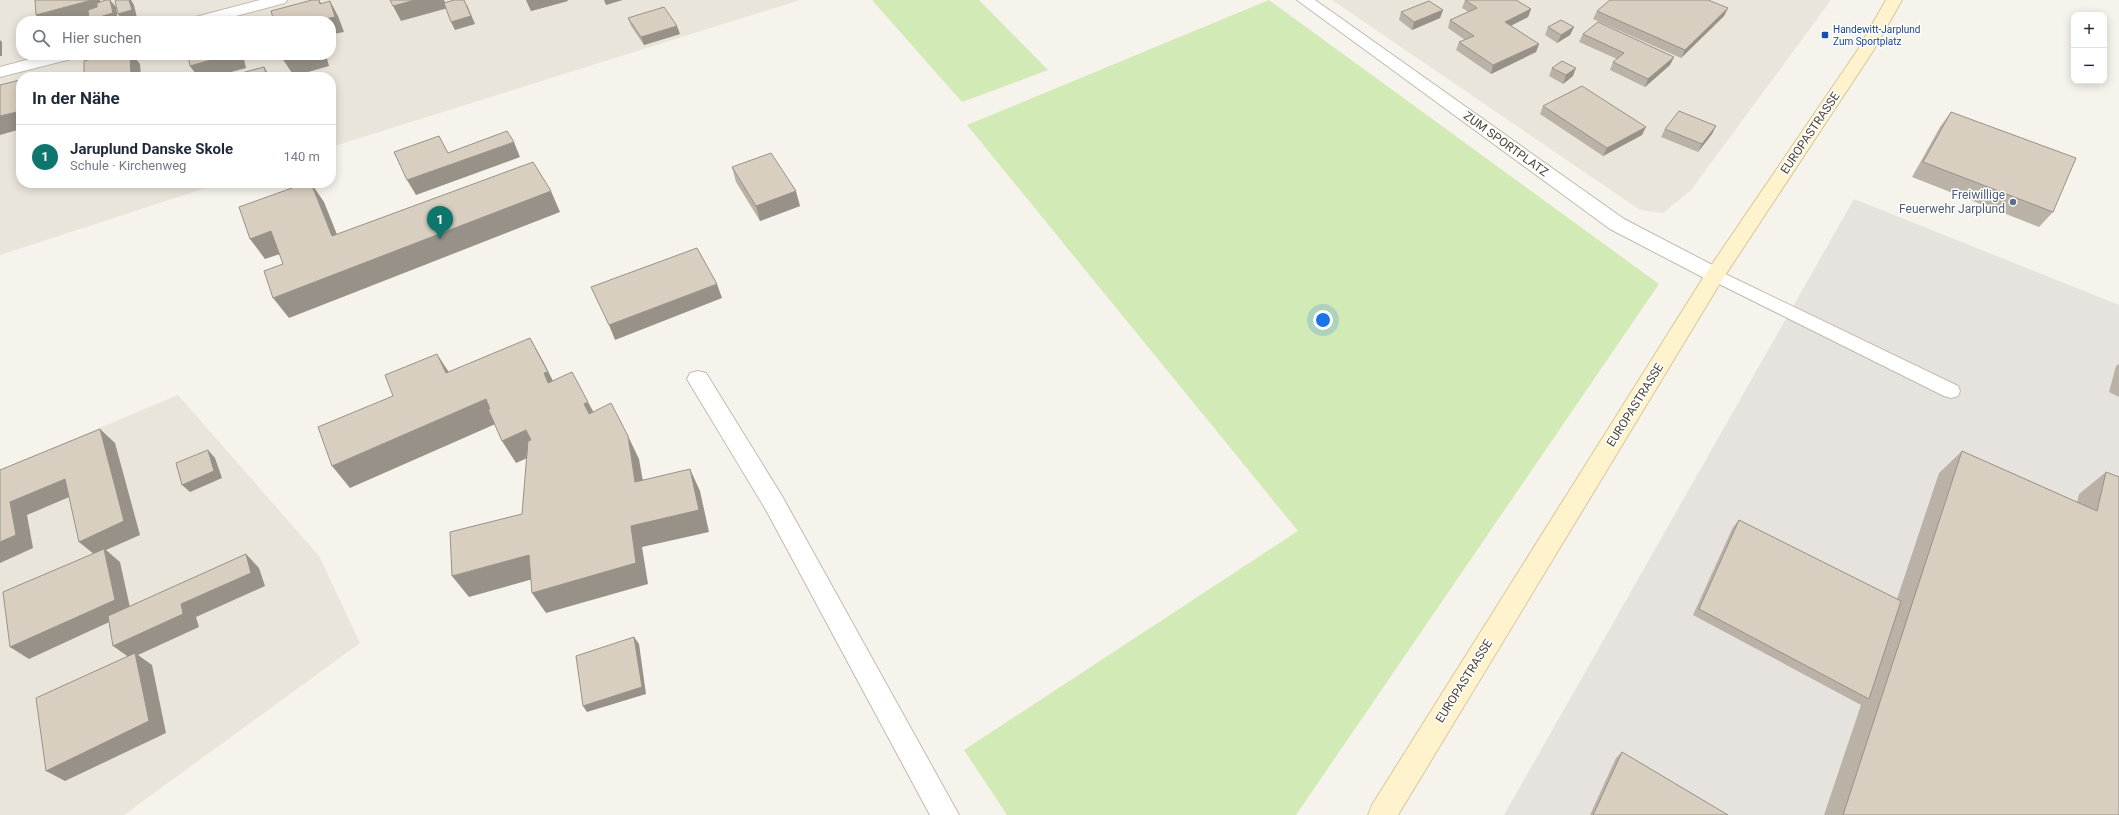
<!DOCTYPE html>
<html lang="de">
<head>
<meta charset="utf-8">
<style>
	:root { --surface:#fff; --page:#f2f2f3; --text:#1f2937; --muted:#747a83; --line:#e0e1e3; --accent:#0f766e }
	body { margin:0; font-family:Roboto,sans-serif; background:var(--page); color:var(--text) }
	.controls { position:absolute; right:12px; top:12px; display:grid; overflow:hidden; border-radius:8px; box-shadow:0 2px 10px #0003 }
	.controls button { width:36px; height:36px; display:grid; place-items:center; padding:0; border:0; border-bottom:1px solid var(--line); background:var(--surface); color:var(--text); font:20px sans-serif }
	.you { position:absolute; left:1323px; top:320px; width:14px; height:14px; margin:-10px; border:3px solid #fff; border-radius:50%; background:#1a73e8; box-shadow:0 0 0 6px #1a73e833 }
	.badge { display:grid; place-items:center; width:26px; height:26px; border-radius:50%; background:var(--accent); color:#fff; font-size:13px; font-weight:700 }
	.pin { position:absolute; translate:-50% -33px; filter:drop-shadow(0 1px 2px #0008) }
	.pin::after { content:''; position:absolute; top:21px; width:14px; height:12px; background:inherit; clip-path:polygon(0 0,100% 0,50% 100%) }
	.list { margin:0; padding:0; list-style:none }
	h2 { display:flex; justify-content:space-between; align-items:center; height:52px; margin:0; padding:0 16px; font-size:17px }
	h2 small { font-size:13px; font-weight:400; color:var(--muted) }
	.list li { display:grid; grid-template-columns:26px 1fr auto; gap:12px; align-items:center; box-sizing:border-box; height:64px; padding:0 16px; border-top:1px solid var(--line) }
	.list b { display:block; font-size:15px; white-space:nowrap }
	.list p { margin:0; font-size:13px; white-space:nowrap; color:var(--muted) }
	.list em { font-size:13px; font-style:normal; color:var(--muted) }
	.icon { flex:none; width:22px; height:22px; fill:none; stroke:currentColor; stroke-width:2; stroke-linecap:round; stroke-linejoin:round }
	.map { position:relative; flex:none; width:2119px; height:815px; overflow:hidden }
	.search { position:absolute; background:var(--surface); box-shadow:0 2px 10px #0003; left:16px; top:16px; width:320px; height:44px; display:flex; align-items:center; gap:10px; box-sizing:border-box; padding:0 14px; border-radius:16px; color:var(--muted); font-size:15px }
	.panel { position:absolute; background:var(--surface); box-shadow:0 2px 10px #0003; left:16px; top:72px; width:320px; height:116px; border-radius:16px }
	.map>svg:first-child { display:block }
	.residential { fill:#eae5da; fill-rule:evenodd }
	.industrial { fill:#e6e2dd }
	.green { fill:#d2eab5 }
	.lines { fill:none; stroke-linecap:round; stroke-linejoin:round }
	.lane-casing { stroke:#c2bbae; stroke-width:2 }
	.street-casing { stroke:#c2bbae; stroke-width:2 }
	.secondary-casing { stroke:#d6c79b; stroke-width:2 }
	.lane { fill:#fff; fill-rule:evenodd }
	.street { fill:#fff; fill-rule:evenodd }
	.secondary { fill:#fff3cd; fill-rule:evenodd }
	.wall { fill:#bab2a6 }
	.shaded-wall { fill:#979187 }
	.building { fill:#d8cfc1; stroke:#979187 }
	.transit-dot { fill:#1a4fb4; stroke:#fff; stroke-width:1.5 }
	.service-dot { fill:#5c6f8a; stroke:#fff; stroke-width:1.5 }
	.labels { text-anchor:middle; stroke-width:3; stroke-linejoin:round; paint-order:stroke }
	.far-transit-label { font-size:10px; fill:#164399; stroke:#fff; text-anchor:start }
	.street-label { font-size:12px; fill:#4b4439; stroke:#fff }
	.service-label { font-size:12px; fill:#4e5e75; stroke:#fff; text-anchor:end }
</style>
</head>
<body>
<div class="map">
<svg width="2119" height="815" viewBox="0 0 2119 815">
	<rect width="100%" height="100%" fill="#f6f3ec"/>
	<path class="residential" d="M 0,0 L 800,0 L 331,147 L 331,77 L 21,77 L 21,183 L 221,183 L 0,255 ZM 21,21 L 331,21 L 331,55 L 21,55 Z
		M 1332,0 L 1831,0 L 1691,190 L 1663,213 L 1640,210 Z
		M 178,395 L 319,556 L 360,643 L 124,815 L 0,815 L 0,470 Z"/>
	<path class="industrial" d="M 1854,199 L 2119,305 L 2119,815 L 1504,815 Z"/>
	<path class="green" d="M 872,0 L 979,0 L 1048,70 L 962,102 Z
		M 1269,0 L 1659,284 L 1296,815 L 1007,815 L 964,750 L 1298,531 L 967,125 Z"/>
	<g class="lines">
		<g class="lane-casing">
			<path id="lane" d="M 1715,269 L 1958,386 L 1960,391 L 1958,396 L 1951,398 L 1944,396 L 1709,279 L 1706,275 L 1709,271 Z"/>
		</g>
		<g class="street-casing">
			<path id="street" d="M 260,0 L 287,0 L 285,3 L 217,21 L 190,21 L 192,18 Z
				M 1297,0 L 1315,0 L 1624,219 L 1722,270 L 1725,275 L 1722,280 L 1715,282 L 1708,280 L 1610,229 Z
				M 45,55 L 73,55 L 71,59 L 0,77 L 0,67 Z
				M 698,371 L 706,373 L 782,496 L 959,815 L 930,815 L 766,510 L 687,379 L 690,373 Z"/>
		</g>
		<g class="secondary-casing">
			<path id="secondary" d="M 1886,0 L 1902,0 L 1873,51 L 1722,280 L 1398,815 L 1368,815 L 1372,805 L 1708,270 L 1857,51 Z"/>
		</g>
		<use href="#lane" class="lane"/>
		<use href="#street" class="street"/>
		<use href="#secondary" class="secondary"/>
	</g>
	<path class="wall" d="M 526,0 L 567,0 L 568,1 L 531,11 Z
		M 1465,0 L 1531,9 L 1528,17 L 1511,26 L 1539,44 L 1536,52 L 1491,74 L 1456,50 L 1459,42 L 1465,40 L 1448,28 L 1450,20 L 1469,12 L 1462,8 Z
		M 1728,8 L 1724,16 L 1681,58 L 1593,19 L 1597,11 Z
		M 1443,10 L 1440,18 L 1412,30 L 1399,20 L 1401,12 Z
		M 628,18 L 680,34 L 644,45 L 631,26 Z
		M 1548,27 L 1574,27 L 1570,35 L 1557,43 L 1545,35 Z
		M 1583,34 L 1674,57 L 1670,65 L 1645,87 L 1610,70 L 1613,62 L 1617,59 L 1579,42 Z
		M 1552,68 L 1573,76 L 1563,84 L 1549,76 Z
		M 1543,106 L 1642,135 L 1603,156 L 1540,114 Z
		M 1951,112 L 2053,212 L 2039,227 L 1912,177 L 1940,127 Z
		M 1716,126 L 1712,134 L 1698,152 L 1661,137 L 1665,129 Z
		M 732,167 L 800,206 L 760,221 L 736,182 Z
		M 2119,364 L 2119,397 L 2109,392 L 2116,366 Z
		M 1962,451 L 2077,502 L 2079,494 L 2106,472 L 2119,815 L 1824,815 L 1861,705 L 1693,615 L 1733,527 L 1739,520 L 1897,599 L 1939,473 Z
		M 1622,752 L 1728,815 L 1590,815 L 1616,758 Z"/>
	<path class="shaded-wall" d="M 92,0 L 100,0 L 103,15 L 81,21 L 41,21 L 36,15 Z
		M 110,0 L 116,7 L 118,21 L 90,21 L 89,20 Z
		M 129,0 L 131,0 L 134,5 L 137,18 L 127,21 L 123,21 L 118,14 Z
		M 319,0 L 327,13 L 330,1 L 338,16 L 344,32 L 333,34 L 335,38 L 331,38 L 331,21 L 325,21 Z
		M 415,0 L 444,0 L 448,8 L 401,21 L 393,6 Z
		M 526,0 L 567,0 L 568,1 L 531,11 Z
		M 604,0 L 623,0 L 606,5 Z
		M 467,5 L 475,24 L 455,30 L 451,22 Z
		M 1728,8 L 1724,16 L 1681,58 L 1685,50 Z
		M 1531,9 L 1528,17 L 1502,30 L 1505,22 Z
		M 1443,10 L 1440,18 L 1412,30 L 1414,22 Z
		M 677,26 L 680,34 L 644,45 L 641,37 Z
		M 1574,27 L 1570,35 L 1557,43 L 1561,35 Z
		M 0,40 L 2,42 L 2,56 L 0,56 Z
		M 1539,44 L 1536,52 L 1491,74 L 1493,65 Z
		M 130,55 L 133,55 L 140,64 L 141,77 L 131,77 Z
		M 228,55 L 243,55 L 246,68 L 213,77 L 198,77 L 190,66 Z
		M 306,55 L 326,55 L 329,66 L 294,76 L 284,61 Z
		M 1674,57 L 1670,65 L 1645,87 L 1648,79 Z
		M 264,67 L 269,75 L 270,77 L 267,77 Z
		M 1576,68 L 1573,76 L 1563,84 L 1566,75 Z
		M 21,111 L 21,129 L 0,135 L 0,116 Z
		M 1716,126 L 1712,134 L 1698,152 L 1702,144 Z
		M 1646,127 L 1642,135 L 1603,156 L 1607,148 Z
		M 514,142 L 520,157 L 416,195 L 407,180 Z
		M 311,183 L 324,202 L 346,257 L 332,236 Z
		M 551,191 L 560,212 L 289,318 L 273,298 Z
		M 796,191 L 800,206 L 760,221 L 756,206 Z
		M 271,231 L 286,252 L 265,259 L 250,239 Z
		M 717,284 L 722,298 L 615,340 L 609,325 Z
		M 530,338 L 543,361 L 560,395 L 548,383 Z
		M 437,354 L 452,377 L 446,373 Z
		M 486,399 L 500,422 L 350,488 L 332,466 Z
		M 588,402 L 600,424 L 601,436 L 584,404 Z
		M 100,429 L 115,443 L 140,535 L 106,550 L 120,562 L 131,612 L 29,659 L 10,647 L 95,555 L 79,542 Z
		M 526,430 L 539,453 L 516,463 L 502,441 Z
		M 628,436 L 639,459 L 647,504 L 635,482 Z
		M 208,450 L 215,458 L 222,478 L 190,492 L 182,485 Z
		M 690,469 L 700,491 L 709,532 L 642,547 L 648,584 L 546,613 L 532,593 L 631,526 Z
		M 65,479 L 81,492 L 27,515 L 33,548 L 0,563 L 0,542 L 10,502 Z
		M 246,554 L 259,568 L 265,586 L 196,617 L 199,627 L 138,655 L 152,665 L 166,733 L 65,781 L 46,771 L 130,658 L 113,646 L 181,604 Z
		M 529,555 L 544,576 L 469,597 L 452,576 Z
		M 634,637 L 639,644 L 646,694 L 587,712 L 583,706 Z"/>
	<path class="building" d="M 35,0 L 92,0 L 36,15 Z
		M 106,0 L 110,0 L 113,13 L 89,20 L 88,10 L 97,7 L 97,3 Z
		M 117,0 L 129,0 L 132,10 L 118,14 L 115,1 Z
		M 312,0 L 319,0 L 320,4 L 330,1 L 335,17 L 325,19 L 325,21 L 274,21 L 271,11 Z
		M 390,0 L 415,0 L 393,6 Z
		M 454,0 L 464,0 L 471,16 L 451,22 L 444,3 Z
		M 1465,0 L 1516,0 L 1531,9 L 1505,22 L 1539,44 L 1493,65 L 1459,42 L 1474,36 L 1450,20 L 1477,8 Z
		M 1610,0 L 1708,0 L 1728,8 L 1685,50 L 1597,11 Z
		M 1429,1 L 1443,10 L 1414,22 L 1401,12 Z
		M 664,7 L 677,26 L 641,37 L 628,18 Z
		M 1561,20 L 1574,27 L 1561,35 L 1548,27 Z
		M 1598,22 L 1674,57 L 1648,79 L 1613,62 L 1624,53 L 1583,34 Z
		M 107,55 L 130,55 L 131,77 L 84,77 L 84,61 Z
		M 188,55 L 228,55 L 190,66 Z
		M 283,55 L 306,55 L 284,61 Z
		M 1562,61 L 1576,68 L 1566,75 L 1552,68 Z
		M 264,67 L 267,77 L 239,77 L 238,74 Z
		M 20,80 L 21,111 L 0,116 L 0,85 Z
		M 1582,86 L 1646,127 L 1607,148 L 1543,106 Z
		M 1679,111 L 1716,126 L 1702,144 L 1665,129 Z
		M 1951,112 L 2076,158 L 2053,212 L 1923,162 Z
		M 507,131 L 514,142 L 407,180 L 394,152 L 439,136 L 448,153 Z
		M 771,153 L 796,191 L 756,206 L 732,167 Z
		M 533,162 L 551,191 L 273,298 L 264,271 L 283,264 L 271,231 L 250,239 L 239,207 L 306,183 L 311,183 L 332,236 Z
		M 697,248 L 717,284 L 609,325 L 591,287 Z
		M 530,338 L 548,372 L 544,373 L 548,383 L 572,372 L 588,402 L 584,404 L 589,414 L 611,403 L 628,436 L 635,482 L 690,469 L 699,510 L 631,526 L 636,563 L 532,593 L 529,555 L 452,576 L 450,532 L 522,514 L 528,441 L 531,440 L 526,430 L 502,441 L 488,409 L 490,409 L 486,399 L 332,466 L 318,427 L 393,396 L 385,375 L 437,354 L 446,373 Z
		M 100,429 L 124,521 L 79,542 L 65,479 L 10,502 L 16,535 L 0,542 L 0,470 Z
		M 208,450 L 214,471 L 182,485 L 176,463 Z
		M 1962,451 L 2097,511 L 2106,472 L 2119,477 L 2119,815 L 1843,815 Z
		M 1739,520 L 1901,601 L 1869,699 L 1699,609 Z
		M 104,549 L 115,600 L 10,647 L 3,592 Z
		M 246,554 L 251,573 L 181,604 L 183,614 L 113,646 L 108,616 Z
		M 634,637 L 642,687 L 583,706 L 576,656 Z
		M 135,653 L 149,721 L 46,771 L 36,698 Z
		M 1622,752 L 1728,815 L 1593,815 Z"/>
	<rect class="transit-dot" x="1821" y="31" width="8" height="8" rx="2"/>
	<circle class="service-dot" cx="2013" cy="202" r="4"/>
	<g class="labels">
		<g class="far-transit-label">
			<text x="1833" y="33">Handewitt-Jarplund<tspan x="1833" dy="12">Zum Sportplatz</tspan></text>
		</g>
		<g class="street-label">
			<text transform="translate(1810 133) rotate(-56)" y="4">EUROPASTRASSE</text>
			<text transform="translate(1506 144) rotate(36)" y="4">ZUM SPORTPLATZ</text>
			<text transform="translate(1635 405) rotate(-58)" y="4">EUROPASTRASSE</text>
			<text transform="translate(1464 681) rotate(-58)" y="4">EUROPASTRASSE</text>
		</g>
		<g class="service-label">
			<text x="2005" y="199">Freiwillige<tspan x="2005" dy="14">Feuerwehr Jarplund</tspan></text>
		</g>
	</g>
</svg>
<div class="controls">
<button>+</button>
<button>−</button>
</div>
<div class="you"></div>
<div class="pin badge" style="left:440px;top:239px">1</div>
<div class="search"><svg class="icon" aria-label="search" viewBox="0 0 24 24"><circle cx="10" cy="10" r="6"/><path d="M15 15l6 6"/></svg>Hier suchen</div>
<section class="panel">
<h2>In der Nähe<small></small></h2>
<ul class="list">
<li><span class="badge">1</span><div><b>Jaruplund Danske Skole</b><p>Schule · Kirchenweg</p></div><em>140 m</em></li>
</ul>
</section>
</div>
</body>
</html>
